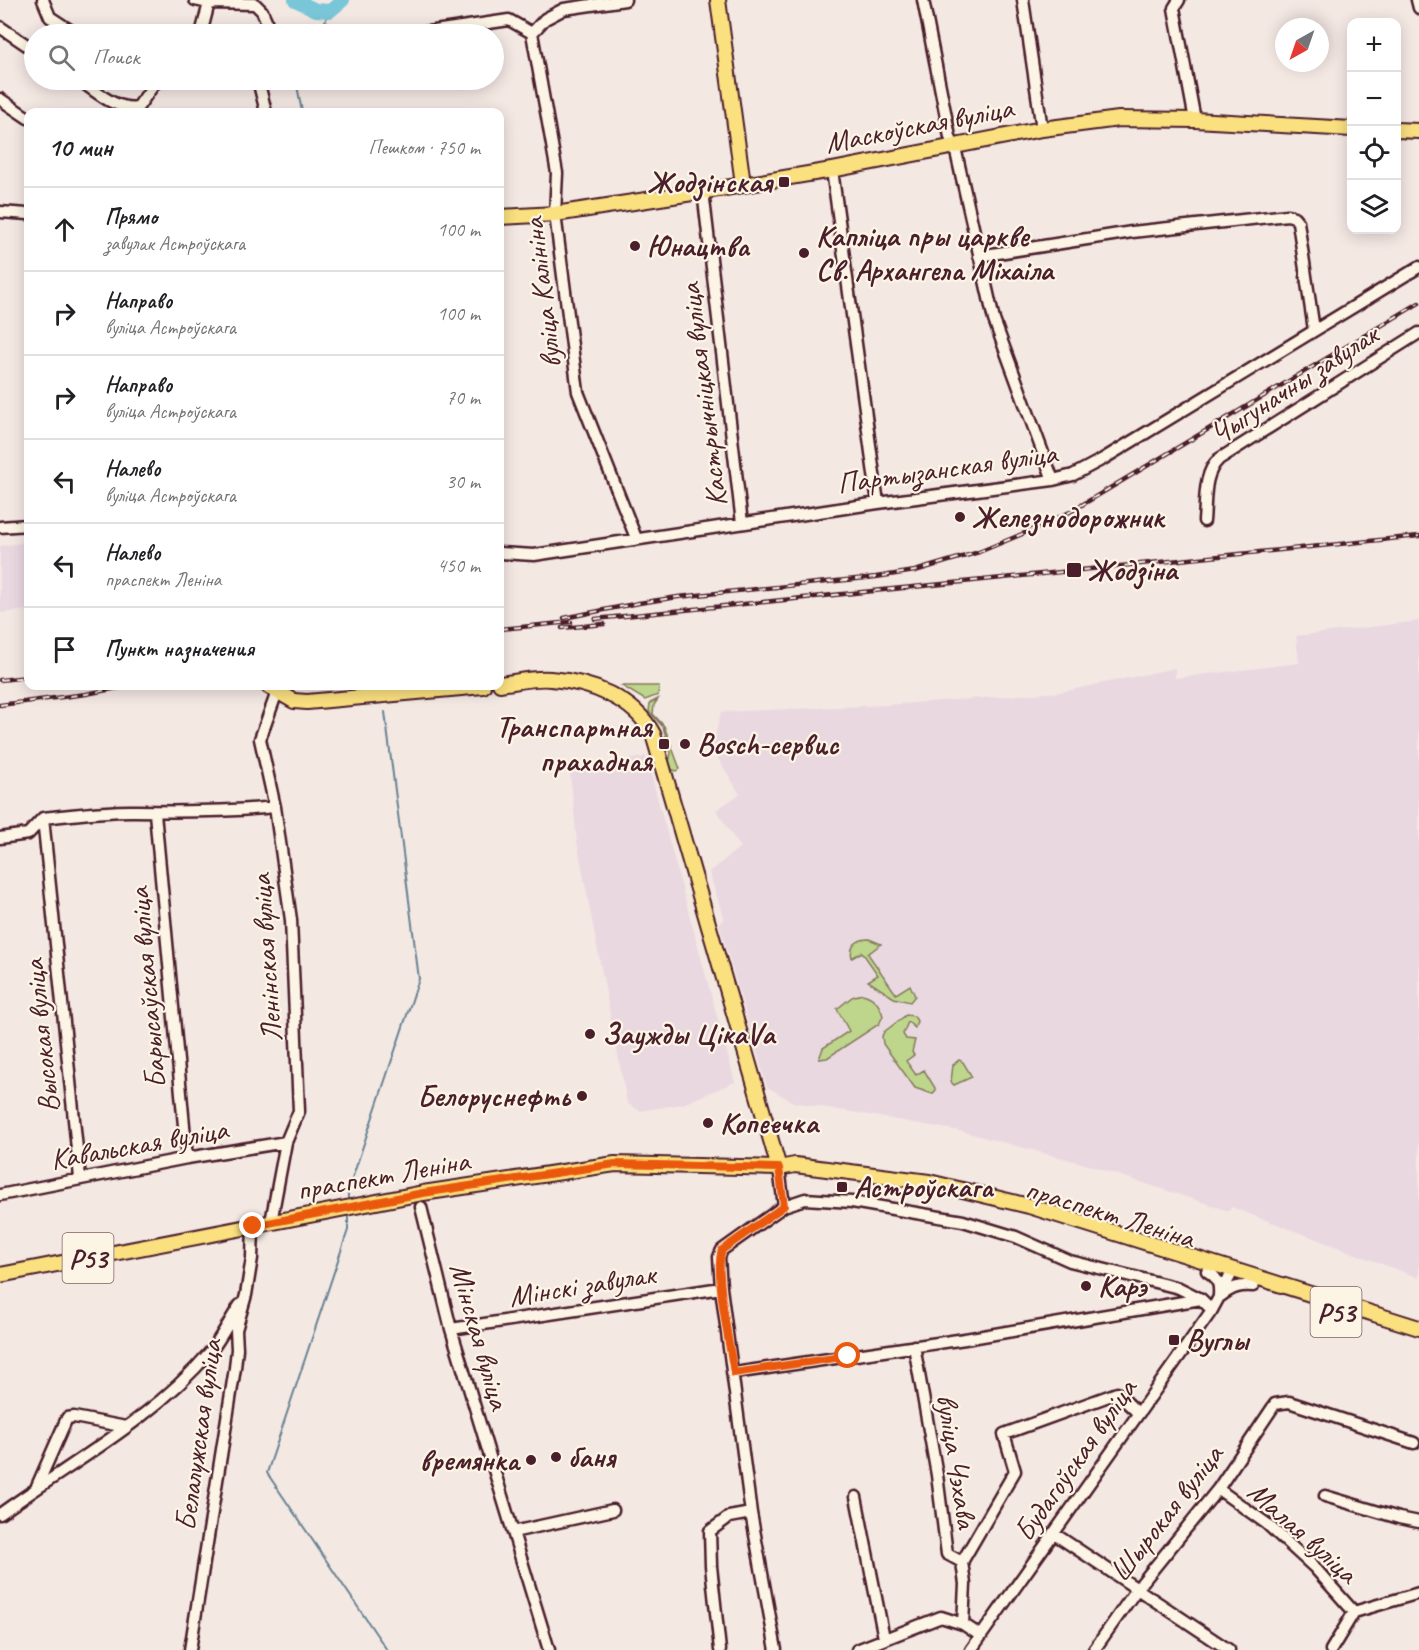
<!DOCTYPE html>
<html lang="ru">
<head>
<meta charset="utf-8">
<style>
	:root { --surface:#fff; --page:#f6f6f6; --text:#202124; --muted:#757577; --line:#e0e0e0 }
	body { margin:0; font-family:Caveat,sans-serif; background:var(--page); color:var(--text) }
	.controls { position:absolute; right:18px; top:18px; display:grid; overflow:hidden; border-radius:12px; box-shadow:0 3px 15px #0003 }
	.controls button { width:54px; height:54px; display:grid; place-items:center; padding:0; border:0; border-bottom:2px solid var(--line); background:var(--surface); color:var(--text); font:30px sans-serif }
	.compass { position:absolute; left:1275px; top:18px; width:54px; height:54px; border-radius:50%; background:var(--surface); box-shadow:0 3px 15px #0003; rotate:220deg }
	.stop { position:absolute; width:18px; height:18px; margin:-14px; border:4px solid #ea580c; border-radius:50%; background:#fff }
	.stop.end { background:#ea580c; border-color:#fff; box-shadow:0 2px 6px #0008 }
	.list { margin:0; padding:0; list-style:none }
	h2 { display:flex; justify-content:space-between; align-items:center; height:78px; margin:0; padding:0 24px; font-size:26px }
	h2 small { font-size:20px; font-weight:400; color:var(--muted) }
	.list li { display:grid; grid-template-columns:39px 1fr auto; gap:18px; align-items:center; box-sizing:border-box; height:84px; padding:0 24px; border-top:2px solid var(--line) }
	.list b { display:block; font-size:22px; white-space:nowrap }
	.list p { margin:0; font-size:20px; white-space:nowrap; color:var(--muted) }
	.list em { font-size:20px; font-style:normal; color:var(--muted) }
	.icon { flex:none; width:33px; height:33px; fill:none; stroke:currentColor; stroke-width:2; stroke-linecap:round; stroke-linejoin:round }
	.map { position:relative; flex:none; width:1419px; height:1650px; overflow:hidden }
	.search { position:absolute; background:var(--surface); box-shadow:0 3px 15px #0003; left:24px; top:24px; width:480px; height:66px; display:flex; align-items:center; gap:15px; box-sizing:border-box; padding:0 21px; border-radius:33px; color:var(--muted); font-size:22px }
	.panel { position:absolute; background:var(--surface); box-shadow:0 3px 15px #0003; left:24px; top:108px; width:480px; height:582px; border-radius:12px }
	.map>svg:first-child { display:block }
	.built { fill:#ead8e1 }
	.green { fill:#bdd68c; stroke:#847a5c; stroke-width:1.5 }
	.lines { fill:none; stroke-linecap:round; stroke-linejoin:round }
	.stream { stroke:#678393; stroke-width:2 }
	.river { stroke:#7ac6d9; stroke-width:14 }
	.minor-casing { stroke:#4a1f2b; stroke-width:15 }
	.major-casing { stroke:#4a1f2b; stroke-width:18 }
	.minor { stroke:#fcf5e5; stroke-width:10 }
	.major { stroke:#fbe080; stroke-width:14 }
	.rail-casing { stroke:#4a1f2b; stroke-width:4.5 }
	.rail { stroke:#fcf5e5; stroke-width:2; stroke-dasharray:7; stroke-linecap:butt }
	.route { stroke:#ea580c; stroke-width:8 }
	.poi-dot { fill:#4a1f2b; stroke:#fcf5e5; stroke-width:2 }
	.labels { text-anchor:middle; stroke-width:4.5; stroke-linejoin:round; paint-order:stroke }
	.shield { fill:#fcf5e5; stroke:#7f5f63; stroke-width:1.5 }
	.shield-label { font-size:28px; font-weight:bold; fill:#4a1f2b }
	.street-label { font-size:30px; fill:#4a1f2b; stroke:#fcf5e5 }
	.poi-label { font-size:30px; font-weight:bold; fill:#4a1f2b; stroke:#fcf5e5; text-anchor:start }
</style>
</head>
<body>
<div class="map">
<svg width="1419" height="1650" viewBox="0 0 1419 1650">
	<rect width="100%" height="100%" fill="#f4e8e3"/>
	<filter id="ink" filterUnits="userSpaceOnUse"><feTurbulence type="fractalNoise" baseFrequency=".0167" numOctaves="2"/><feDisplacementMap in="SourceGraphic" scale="12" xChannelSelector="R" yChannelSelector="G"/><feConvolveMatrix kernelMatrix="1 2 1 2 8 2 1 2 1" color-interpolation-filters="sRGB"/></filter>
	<g filter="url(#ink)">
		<path class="built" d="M 28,542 L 28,610 L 0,613 L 0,546 Z
			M 1419,621 L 1419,1278 L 1231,1207 L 1229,1211 L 1085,1164 L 960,1131 L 793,1102 L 767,1087 L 719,924 L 724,919 L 709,872 L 740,847 L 716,810 L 740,794 L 712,749 L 721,712 L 885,705 L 1061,692 L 1175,668 L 1175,678 L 1299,663 L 1296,636 Z
			M 646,756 L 735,1082 L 683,1104 L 640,1111 L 627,1103 L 577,842 L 570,773 Z"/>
		<path class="green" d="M 622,686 L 659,686 L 658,695 L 645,700 Z
			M 658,699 L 654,705 L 653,714 L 664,726 L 680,769 L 677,771 L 673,770 L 668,766 L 671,753 L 663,727 L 649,711 L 650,703 Z
			M 869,939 L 881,944 L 868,954 L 896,994 L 910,985 L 915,996 L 910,1002 L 894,998 L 868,981 L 878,975 L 862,952 L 852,958 C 849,946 857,939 869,939 Z
			M 862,994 C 873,996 880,1005 883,1016 L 879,1024 L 827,1058 L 819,1059 L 823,1048 L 849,1031 L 837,1009 L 852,997 Z
			M 906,1015 L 914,1016 L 917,1021 L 915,1028 L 908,1022 L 903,1034 L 906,1039 L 915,1040 L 912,1052 L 914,1055 L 906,1061 L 916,1075 L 924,1070 L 935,1088 L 935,1091 L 933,1094 L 915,1088 L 883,1044 L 882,1036 L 884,1032 Z
			M 959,1060 L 963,1062 L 972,1077 L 954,1085 L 951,1082 L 953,1065 Z"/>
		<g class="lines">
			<path class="stream" d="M 319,34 L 330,11
				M 296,80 L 302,112
				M 348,1202 L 348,1191 L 419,979 L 385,712
				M 348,1213 L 348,1230 L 267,1473 L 387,1650"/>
			<path class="river" d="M 295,0 L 316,10 L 330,11 L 343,0"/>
			<g class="minor-casing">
				<path id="minor" d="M 43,0 L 50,17 L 76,34
					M 195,0 L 209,3 L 255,4 L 262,11 L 266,20 L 263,34
					M 923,0 L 950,137 L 956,152 L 994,320 L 1053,480
					M 1023,0 L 1042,129
					M 1179,0 L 1174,8 L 1195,120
					M 1417,0 L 1419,8
					M 0,27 L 34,50
					M 532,33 L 557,173 L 555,214 L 578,392 L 636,538
					M 201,34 L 209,3
					M 414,34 L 509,20 L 532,33 L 545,19 L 564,9 L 625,0
					M 79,80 C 96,91 116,111 138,107 L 157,80
					M 258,80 L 266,112
					M 0,99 L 28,118
					M 832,170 L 878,503
					M 703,191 L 742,523
					M 0,212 L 28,214
					M 979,256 L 1132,232 L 1288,215 L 1294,217 L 1298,222 L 1314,330
					M 1204,521 C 1206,499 1203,474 1219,459 L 1419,333
					M 0,527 L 28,525
					M 500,553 L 534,555 L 878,503 L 1053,480 L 1073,475 L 1103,459 L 1419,267
					M 155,813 L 187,1158
					M 43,818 L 80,1178
					M 0,838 L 28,834 L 43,818 C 74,815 106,810 136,811 C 185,812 226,812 275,807
					M 0,1195 L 187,1158 L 286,1142
					M 784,1206 L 805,1199 L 852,1202 L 963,1221 L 1016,1237 L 1070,1261 L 1179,1288 L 1201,1299
					M 421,1207 L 451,1329 L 549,1650
					M 271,1222 L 286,1142 L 299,1111 L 291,920 L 275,807 L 260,739 L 277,692
					M 1207,1271 C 1217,1277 1220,1283 1219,1295
					M 1221,1296 C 1232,1287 1240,1285 1253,1286
					M 451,1329 L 721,1288
					M 914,1346 L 937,1475 L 947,1554 L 962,1562 L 965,1584 L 963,1624 L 981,1636
					M 734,1373 L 965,1339 L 1201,1299 L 1212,1310
					M 37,1486 L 67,1418 L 74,1417 L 126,1427
					M 1218,1489 L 1267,1524 L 1314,1567 L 1354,1612
					M 1325,1496 L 1399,1518 L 1419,1522
					M 856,1497 L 884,1638
					M 751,1513 L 776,1650
					M 0,1514 C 72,1462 152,1420 210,1352 C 221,1338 230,1320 240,1305
					M 513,1532 L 613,1510
					M 1053,1533 L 1229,1650
					M 962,1562 L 1015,1471 L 1004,1434 L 1117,1393 L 1138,1413
					M 190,1650 L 235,1368 L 237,1349 L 236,1330 L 246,1295 L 252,1258 L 253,1226
					M 720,1650 L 711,1566 L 710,1531 L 729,1517 L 751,1513 L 721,1288 L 719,1257 L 722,1250 L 784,1206 L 779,1168
					M 857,1650 L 941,1617 L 963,1624
					M 971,1650 L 1212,1310 L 1233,1271
					M 1094,1650 L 1137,1589 L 1218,1489 L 1275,1404 L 1289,1402 L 1414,1443
					M 1331,1650 L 1354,1612 L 1419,1593"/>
			</g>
			<g class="major-casing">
				<path id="major" d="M 718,0 L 743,184
					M 1396,130 L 1419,131
					M 500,217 L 555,214 L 725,188 L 832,170 L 1042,129 L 1119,119 L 1195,120 L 1352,129
					M 500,684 C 516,682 535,677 551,679 C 590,682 634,698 653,734 L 779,1168
					M 268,686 L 294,701 L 307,702 L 483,686
					M 0,1275 L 423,1193 L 615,1164 L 779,1168 L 795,1165 L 929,1182 L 1029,1206 L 1419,1328"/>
			</g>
			<use href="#minor" class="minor"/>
			<use href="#major" class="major"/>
			<g class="rail-casing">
				<path id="rail" d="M 564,618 L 639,603 L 678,597 L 876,577 L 915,571 L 979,552 L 1039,527 L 1070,512 L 1419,303
					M 595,619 L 1419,536
					M 562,628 L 604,624
					M 500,629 L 571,622
					M 0,680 L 28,677
					M 0,705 L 86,694 L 128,686"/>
			</g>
			<use href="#rail" class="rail"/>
		</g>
	</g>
	<g class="lines" filter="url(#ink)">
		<path class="route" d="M 253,1226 L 423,1193 L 615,1164 L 779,1168 L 784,1206 L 722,1250 C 714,1271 730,1347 734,1373 L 848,1356"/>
	</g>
	<g class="poi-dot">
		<rect x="778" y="176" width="12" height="12" rx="3"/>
		<circle cx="635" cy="246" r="6"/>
		<circle cx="804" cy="253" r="6"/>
		<circle cx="960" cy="517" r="6"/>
		<rect x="1066" y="562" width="16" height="16" rx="3"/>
		<rect x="658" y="738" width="12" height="12" rx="3"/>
		<circle cx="685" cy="744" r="6"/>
		<circle cx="590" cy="1034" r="6"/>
		<circle cx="582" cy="1096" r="6"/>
		<circle cx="708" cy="1123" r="6"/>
		<rect x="836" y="1181" width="12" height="12" rx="3"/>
		<circle cx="1086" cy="1286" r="6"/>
		<rect x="1168" y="1334" width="12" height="12" rx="3"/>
		<circle cx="556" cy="1457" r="6"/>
		<circle cx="531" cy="1460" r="6"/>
	</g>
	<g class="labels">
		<g class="shield">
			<rect x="62.5" y="1233" width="51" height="50" rx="4.5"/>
			<rect x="1310.5" y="1287" width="51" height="50" rx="4.5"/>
		</g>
		<g class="shield-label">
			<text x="88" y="1268">Р53</text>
			<text x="1336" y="1322">Р53</text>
		</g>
		<g class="street-label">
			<text transform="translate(919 125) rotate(-11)" y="10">Маскоўская вуліца</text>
			<text transform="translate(542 293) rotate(-97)" y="10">вуліца Калініна</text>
			<text transform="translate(1294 384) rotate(-33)" y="10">Чыгуначны завулак</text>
			<text transform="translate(703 395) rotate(-97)" y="10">Кастрычніцкая вуліца</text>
			<text transform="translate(947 468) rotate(-8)" y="10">Партызанская вуліца</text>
			<text transform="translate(266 958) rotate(-94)" y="10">Ленінская вуліца</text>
			<text transform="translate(147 988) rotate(-95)" y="10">Барысаўская вуліца</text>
			<text transform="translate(41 1036) rotate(-96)" y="10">Высокая вуліца</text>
			<text transform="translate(139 1144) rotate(-10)" y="10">Кавальская вуліца</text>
			<text transform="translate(383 1175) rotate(-10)" y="10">праспект Леніна</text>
			<text transform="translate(1110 1213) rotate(17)" y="10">праспект Леніна</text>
			<text transform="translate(582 1285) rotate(-9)" y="10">Мінскі завулак</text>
			<text transform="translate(480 1336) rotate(74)" y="10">Мінская вуліца</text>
			<text transform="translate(198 1435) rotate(-82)" y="10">Белалужская вуліца</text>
			<text transform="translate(1075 1460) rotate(-55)" y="10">Будагоўская вуліца</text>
			<text transform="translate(957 1461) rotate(81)" y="10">вуліца Чэхава</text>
			<text transform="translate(1166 1513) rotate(-52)" y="10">Шырокая вуліца</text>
			<text transform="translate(1303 1532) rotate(42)" y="10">Малая вуліца</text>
		</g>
		<g class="poi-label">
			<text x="772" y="192" text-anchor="end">Жодзінская</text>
			<text x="816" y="246">Капліца пры царкве<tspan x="816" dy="34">Св. Архангела Міхаіла</tspan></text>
			<text x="647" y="256">Юнацтва</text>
			<text x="972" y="527">Железнодорожник</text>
			<text x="1088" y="580">Жодзіна</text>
			<text x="652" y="737" text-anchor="end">Транспартная<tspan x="652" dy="34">прахадная</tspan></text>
			<text x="697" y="754">Bosch-сервис</text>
			<text x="602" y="1044">Заужды ЦікаVа</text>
			<text x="570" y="1106" text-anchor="end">Белоруснефть</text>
			<text x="720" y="1133">Копеечка</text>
			<text x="854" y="1197">Астроўскага</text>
			<text x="1098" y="1296">Карэ</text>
			<text x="1186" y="1350">Вуглы</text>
			<text x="568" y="1467">баня</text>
			<text x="519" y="1470" text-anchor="end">времянка</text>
		</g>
	</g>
</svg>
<div class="controls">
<button>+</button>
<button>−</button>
<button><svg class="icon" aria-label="locate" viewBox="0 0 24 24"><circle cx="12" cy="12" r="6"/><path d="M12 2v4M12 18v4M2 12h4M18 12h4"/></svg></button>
<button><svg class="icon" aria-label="layers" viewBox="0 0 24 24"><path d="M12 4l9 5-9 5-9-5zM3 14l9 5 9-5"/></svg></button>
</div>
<svg class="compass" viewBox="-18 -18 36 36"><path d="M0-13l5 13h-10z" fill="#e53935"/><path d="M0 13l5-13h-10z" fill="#757577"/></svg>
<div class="stop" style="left:848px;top:1356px"></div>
<div class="stop end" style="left:253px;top:1226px"></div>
<div class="search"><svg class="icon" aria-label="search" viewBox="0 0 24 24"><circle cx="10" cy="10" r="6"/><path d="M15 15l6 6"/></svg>Поиск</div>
<section class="panel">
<h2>10 мин<small>Пешком · 750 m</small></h2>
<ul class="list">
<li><svg class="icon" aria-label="ahead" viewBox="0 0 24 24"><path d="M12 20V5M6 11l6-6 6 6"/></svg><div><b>Прямо</b><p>завулак Астроўскага</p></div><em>100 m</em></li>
<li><svg class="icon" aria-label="right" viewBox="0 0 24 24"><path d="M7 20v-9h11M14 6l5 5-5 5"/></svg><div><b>Направо</b><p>вуліца Астроўскага</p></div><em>100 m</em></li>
<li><svg class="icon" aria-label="right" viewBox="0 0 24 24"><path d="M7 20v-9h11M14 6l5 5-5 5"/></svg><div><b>Направо</b><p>вуліца Астроўскага</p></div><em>70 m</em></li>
<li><svg class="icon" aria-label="left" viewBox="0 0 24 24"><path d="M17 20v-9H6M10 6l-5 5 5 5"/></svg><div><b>Налево</b><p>вуліца Астроўскага</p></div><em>30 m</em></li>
<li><svg class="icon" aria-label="left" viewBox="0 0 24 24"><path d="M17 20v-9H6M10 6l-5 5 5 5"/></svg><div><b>Налево</b><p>праспект Леніна</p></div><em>450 m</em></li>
<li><svg class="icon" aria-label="arrive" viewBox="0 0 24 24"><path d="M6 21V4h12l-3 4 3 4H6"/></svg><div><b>Пункт назначения</b></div></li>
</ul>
</section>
</div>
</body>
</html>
